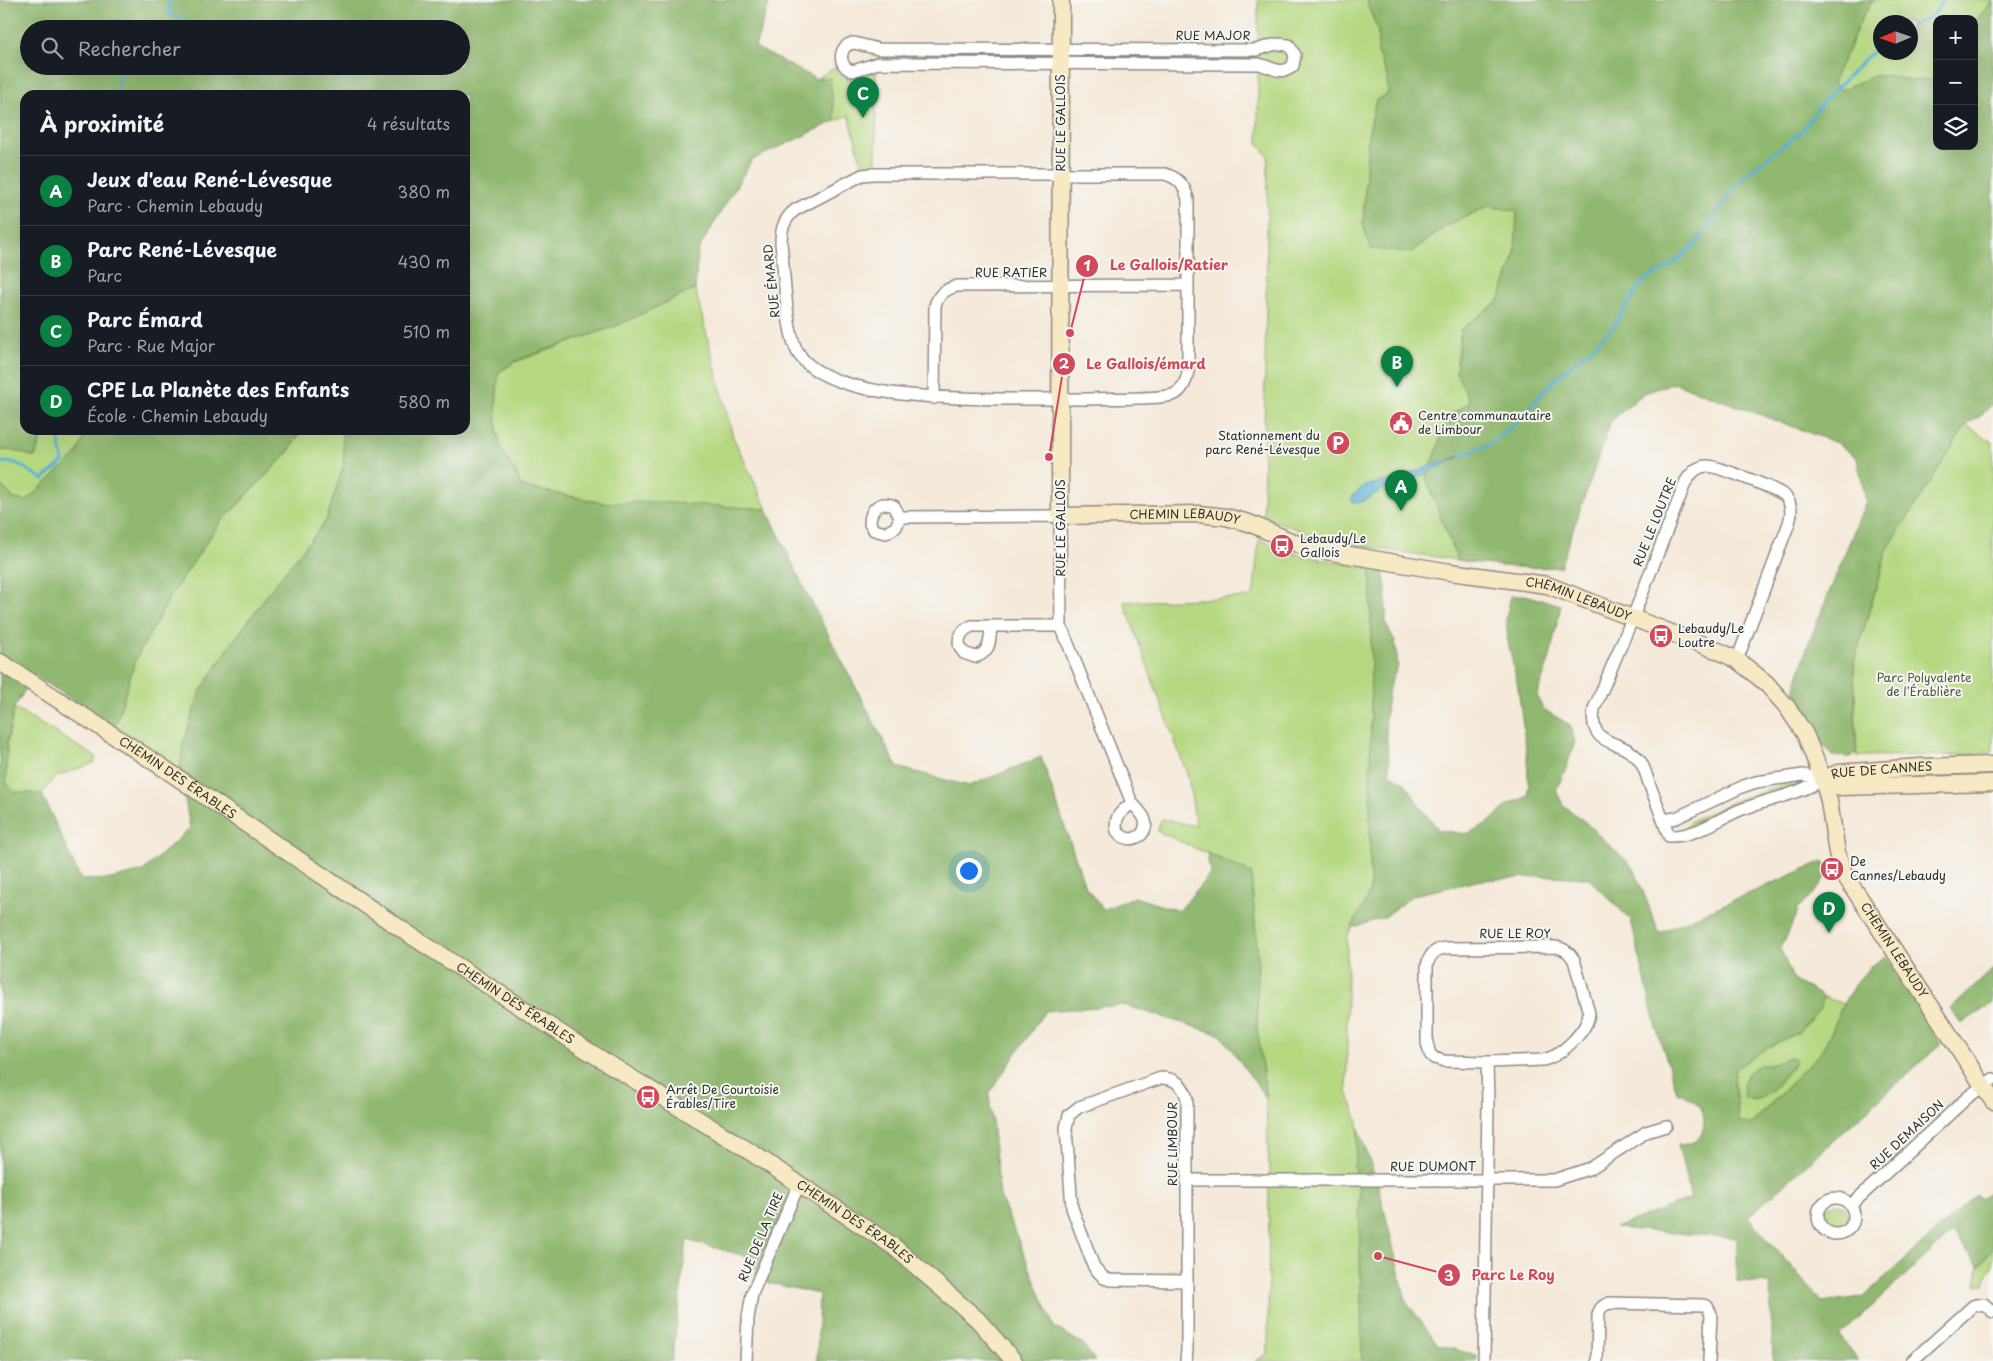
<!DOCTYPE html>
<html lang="fr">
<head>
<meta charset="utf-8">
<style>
	:root { --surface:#171b24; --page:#242831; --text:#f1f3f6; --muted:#9ea1a6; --line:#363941; --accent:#0b8043 }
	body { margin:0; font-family:"Playpen Sans",sans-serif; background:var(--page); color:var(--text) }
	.controls { position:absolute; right:15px; top:15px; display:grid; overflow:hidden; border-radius:10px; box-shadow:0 5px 20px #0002 }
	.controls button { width:45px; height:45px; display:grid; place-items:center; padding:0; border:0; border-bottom:1px solid var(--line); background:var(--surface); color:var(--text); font:25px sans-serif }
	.compass { position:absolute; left:1873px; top:15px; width:45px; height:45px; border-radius:50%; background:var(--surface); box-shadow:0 5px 20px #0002; rotate:268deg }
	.you { position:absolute; left:968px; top:870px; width:18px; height:18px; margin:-12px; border:4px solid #fff; border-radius:50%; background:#1a73e8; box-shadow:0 0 0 8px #1a73e833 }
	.badge { display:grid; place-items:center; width:32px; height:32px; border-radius:50%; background:var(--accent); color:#fff; font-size:16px; font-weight:700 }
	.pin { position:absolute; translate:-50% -41px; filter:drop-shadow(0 1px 2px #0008) }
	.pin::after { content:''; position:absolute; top:26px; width:18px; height:15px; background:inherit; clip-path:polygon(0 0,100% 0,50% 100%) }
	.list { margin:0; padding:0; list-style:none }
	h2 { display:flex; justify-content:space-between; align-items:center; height:65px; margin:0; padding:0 20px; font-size:21px }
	h2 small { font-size:16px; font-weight:400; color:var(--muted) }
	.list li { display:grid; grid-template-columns:32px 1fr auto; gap:15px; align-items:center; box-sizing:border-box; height:70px; padding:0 20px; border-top:1px solid var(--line) }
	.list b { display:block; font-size:19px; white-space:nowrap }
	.list p { margin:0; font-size:16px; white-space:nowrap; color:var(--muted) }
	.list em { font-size:16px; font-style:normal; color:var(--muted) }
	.icon { flex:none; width:28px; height:28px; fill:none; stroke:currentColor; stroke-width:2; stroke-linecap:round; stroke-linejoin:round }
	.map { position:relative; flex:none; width:1993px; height:1361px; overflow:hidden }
	.search { position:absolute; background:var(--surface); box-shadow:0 5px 20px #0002; left:20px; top:20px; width:450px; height:55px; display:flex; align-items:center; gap:12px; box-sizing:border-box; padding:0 18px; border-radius:28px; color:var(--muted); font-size:19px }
	.panel { position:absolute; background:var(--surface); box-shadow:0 5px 20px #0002; left:20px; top:90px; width:450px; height:345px; border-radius:15px }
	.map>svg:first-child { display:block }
	.green { fill:#b6d881; stroke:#708256; fill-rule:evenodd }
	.forest { fill:#90b86f; stroke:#5e724d; fill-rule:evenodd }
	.water { fill:#59b0d6; stroke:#426e80 }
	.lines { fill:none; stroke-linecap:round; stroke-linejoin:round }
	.stream { stroke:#59b0d6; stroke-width:3 }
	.street-casing { stroke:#908a82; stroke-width:14 }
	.secondary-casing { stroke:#908a82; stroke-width:19 }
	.street { stroke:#fff; stroke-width:11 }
	.secondary { stroke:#f7e9c3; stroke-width:16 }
	.labels { text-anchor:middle; stroke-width:4; stroke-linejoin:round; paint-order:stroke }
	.street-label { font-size:12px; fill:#2b2b2b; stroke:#f6f6f2 }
	.poi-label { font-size:12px; fill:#2b2b2b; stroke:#f6f6f2; text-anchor:start }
	.park-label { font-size:12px; fill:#4e5640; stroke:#f6f6f2 }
	.leader { fill:none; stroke:#d1495b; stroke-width:2 }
	.callout-dot { fill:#d1495b; stroke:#f6f6f2; stroke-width:2 }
	.mark-label { font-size:15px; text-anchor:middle; font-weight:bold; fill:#fff }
	.callout-label { font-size:14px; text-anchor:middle; font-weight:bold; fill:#d1495b; stroke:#f6f6f2; stroke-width:4; stroke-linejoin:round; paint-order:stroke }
</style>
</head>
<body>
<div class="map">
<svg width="1993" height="1361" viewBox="0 0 1993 1361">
	<rect width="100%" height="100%" fill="#f6f6f2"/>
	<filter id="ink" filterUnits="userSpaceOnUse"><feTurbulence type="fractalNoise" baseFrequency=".02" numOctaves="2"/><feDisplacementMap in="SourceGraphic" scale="10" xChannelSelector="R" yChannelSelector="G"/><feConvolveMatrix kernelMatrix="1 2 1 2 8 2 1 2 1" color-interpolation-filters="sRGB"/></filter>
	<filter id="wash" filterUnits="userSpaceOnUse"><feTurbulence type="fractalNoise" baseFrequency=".0096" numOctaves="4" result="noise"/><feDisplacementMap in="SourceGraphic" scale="20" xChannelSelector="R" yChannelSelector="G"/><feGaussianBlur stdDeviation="1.12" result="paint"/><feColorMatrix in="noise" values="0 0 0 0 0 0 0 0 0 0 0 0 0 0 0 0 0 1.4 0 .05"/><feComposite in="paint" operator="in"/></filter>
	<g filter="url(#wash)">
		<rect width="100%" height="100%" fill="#f5e9d9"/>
		<path class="green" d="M 1258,0 L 1367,0 L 1370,11 L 1378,30 L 1378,53 L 1387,76 L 1388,94 L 1376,100 L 1368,137 L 1363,225 L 1411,252 L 1446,226 L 1488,206 L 1517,211 L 1515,255 L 1499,301 L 1461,330 L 1456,372 L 1470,402 L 1445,419 L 1438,448 L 1426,478 L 1457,560 L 1345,544 L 1307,533 L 1263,516 L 1268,156 L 1258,143 Z
			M 1874,0 L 1993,0 L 1978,18 L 1974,28 L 1974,19 L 1937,19 L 1937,79 L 1908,81 L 1891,76 L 1874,76 L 1840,90 L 1833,84 C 1837,68 1840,65 1847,52 C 1855,34 1861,15 1874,0 ZM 1880,22 L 1910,22 L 1910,52 L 1880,52 Z
			M 836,67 L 841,75 L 850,80 L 876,71 L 876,169 L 863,170 L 849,115 L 826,125 L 816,79 Z
			M 695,289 L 733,437 L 767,509 L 653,502 L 603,503 L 520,486 C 519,470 503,460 500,444 C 494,421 497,396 498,373 L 515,362 L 616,326 Z
			M 1966,425 L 1993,442 L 1993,752 L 1969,755 L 1857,756 L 1854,663 L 1887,550 Z
			M 44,430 L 88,430 L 77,455 L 26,501 L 14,499 L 0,484 L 0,450 L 16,451 L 35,457 Z
			M 302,430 L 342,430 L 344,464 L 326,521 L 276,583 L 232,643 L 200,692 L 183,744 L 180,770 L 115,727 L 135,661 L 171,595 L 219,524 L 288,453 Z
			M 1259,539 L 1296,554 L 1371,569 L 1370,889 L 1366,901 L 1347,937 L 1347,1092 L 1357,1118 L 1359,1129 L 1354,1167 L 1359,1192 L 1362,1361 L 1255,1361 L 1268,1354 L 1269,1171 L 1266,1098 L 1257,1026 L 1258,959 L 1251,873 L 1157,831 L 1162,819 L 1196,826 L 1188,777 L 1124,602 L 1253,597 Z
			M 14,708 L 96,757 L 94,763 L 55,777 L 42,794 L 14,792 L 6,783 L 7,743 Z
			M 1789,783 L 1792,785 L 1791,787 L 1744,802 L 1687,828 L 1685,827 L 1690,822 L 1739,799 Z
			M 1824,997 L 1843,1004 L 1832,1031 L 1821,1052 L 1750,1125 L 1739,1121 L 1734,1084 L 1736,1069 L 1748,1060 L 1772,1045 L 1799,1032 L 1819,1010 ZM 1790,1057 L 1794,1065 C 1778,1081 1775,1095 1751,1100 L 1760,1065 L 1770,1065 Z
			M1824 1216a12 12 0 1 1 24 0a12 12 0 1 1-24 0Z
			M 1993,1248 L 1993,1266 L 1987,1273 L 1984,1284 L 1976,1285 L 1979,1266 Z"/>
		<path class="forest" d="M 0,0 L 770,0 L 755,47 L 816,79 L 830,78 L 835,121 L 752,160 L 698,250 L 695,289 L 616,326 L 515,361 L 498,373 C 497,396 494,421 500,444 C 503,459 518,470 520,486 L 603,503 L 653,502 L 767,509 L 804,588 L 897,767 L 969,786 L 1041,757 L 1085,886 L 1103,910 L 1134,897 L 1179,911 L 1210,874 L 1207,853 L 1251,873 L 1258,959 L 1257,1026 L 1266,1098 L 1221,1035 L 1124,1005 L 1045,1011 L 989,1094 L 1000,1196 L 1054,1327 L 1082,1343 L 1095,1361 L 817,1361 L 819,1294 L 769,1283 L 745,1256 L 687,1240 L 672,1361 L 0,1361 L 0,484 L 14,499 L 26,501 L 76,455 L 88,430 L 302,430 L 288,452 L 219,524 L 171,595 L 135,661 L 115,727 L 34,675 L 14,708 L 7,743 L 6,783 L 14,792 L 42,794 L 81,880 L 111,879 L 143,871 L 190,828 L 180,770 L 183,744 L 200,692 L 232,643 L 276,583 L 326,521 L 344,464 L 342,430 L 465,430 L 465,95 L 25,95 L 25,430 L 43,430 L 35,457 L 16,451 L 0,450 ZM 29,29 L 461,29 L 461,66 L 29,66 Z
			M 1367,0 L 1874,0 C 1861,15 1855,34 1847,52 C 1840,65 1837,68 1833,84 L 1840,90 L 1874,76 L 1891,76 L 1909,81 L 1937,79 L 1937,146 L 1974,146 L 1974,28 L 1978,18 L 1993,1 L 1993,403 L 1982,415 L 1966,425 L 1887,550 L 1854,662 L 1856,753 L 1851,757 L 1833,756 L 1820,740 L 1794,691 L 1808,645 L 1866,501 L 1857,458 L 1837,443 L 1675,383 L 1644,393 L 1611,421 L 1560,567 C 1525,569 1492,566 1457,560 L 1426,478 L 1438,448 L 1445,419 L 1470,402 L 1456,372 L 1461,329 L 1499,301 L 1515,255 L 1517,211 L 1488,206 L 1446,226 L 1411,252 L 1371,249 L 1363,225 L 1368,137 L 1376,100 L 1388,94 L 1387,76 L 1378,53 L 1378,30 L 1370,11 Z
			M 1371,569 L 1383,571 L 1386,589 L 1386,625 L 1395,641 L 1398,666 L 1389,687 L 1385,720 L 1390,774 L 1406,784 L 1420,807 L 1439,830 L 1466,834 L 1487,824 L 1509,804 L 1529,796 L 1527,757 L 1518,687 L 1508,642 L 1506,618 L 1511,596 L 1524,595 L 1561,605 L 1550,657 L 1537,695 L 1543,709 L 1570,725 L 1575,742 L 1565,771 L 1556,790 L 1563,805 L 1585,822 L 1634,868 L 1659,933 L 1823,861 L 1829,871 C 1821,887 1811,898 1797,908 L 1796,917 L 1780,948 L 1794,981 L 1824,997 L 1819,1010 L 1799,1032 L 1772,1045 L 1748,1060 L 1736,1069 L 1734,1084 L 1739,1121 L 1751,1125 L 1821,1052 L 1832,1031 L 1843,1004 L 1855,984 L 1871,966 L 1886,956 L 1941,1044 L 1748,1217 L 1822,1302 L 1863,1297 L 1976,1195 L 1980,1199 L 1993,1189 L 1993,1248 L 1979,1266 L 1952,1232 L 1840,1336 L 1858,1361 L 1773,1361 L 1770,1283 L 1737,1281 L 1737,1238 L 1615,1228 L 1691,1198 L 1678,1145 C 1684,1145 1693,1143 1698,1139 C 1705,1132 1706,1116 1701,1108 C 1695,1100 1686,1096 1677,1092 L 1656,1027 L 1631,920 L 1588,878 L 1550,876 L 1482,880 L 1413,895 L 1385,917 L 1351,928 L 1366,901 L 1370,889 Z
			M 1993,969 L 1993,1003 L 1961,1024 L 1951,1009 Z
			M 1790,1057 L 1795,1059 C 1794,1067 1788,1069 1784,1076 C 1775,1089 1762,1104 1745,1098 L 1743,1084 L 1749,1071 L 1760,1065 L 1770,1065 Z
			M 1359,1129 L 1380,1192 L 1406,1301 L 1438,1345 L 1476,1355 L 1476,1361 L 1362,1361 L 1359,1192 L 1354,1167 Z"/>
		<path class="water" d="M 1463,455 L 1412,480 L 1384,489 L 1363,501 L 1356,503 L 1351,500 L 1354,494 L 1364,486 L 1389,480 Z"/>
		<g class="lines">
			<path class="stream" d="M 171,0 L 167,11 L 185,22 L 181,29
				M 1910,26 L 1932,17 L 1943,0
				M 116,95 L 121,66
				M 1461,456 L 1491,444 L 1517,422 L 1550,384 L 1610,331 L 1643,281 L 1670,266 L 1698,242 L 1740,179 L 1802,131 L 1820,105 L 1867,57 L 1880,46
				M 0,462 L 16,463 L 43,479 L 63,462 L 58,434 L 60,430"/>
		</g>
	</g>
	<g filter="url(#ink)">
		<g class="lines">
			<g class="street-casing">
				<path id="street" d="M 854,43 L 878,49 L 1256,50 L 1276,44 L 1289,45 L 1295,55 L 1293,66 C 1281,76 1272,67 1259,64 L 878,63 L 853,71 C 837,67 838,45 854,43 Z
					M 872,174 L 1165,174 C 1179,178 1185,186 1188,200 L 1188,373 C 1186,381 1183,390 1175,394 C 1161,400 1105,398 1088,399 C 1060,399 1032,399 1004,399 C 954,398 824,400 797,351 C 786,330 784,269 781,243 C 781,229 784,219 795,210 L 862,175 Z
					M 934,398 L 935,306 C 938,294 946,289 957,286 L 1188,285
					M 900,517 L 896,527 L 886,533 L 874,530 L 870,524 C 870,509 879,500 894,506 L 900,517 L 1060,516 L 1061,626 L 1132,803 C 1122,811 1113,817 1117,831 C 1124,840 1132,841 1141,835 C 1152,822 1141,813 1132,803
					M 991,627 C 990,641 990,653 975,657 L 964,653 C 955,643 959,631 972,626 L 1061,626
					M 1737,660 L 1789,523 C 1792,514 1792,505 1786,497 C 1781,490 1717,466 1707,466 C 1697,466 1691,473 1686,481 L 1633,617 L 1594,709 C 1588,750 1623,737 1640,761 C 1645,768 1647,778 1650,786 C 1657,803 1663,820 1669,836 C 1696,837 1716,820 1740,810 C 1768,799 1798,795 1823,779
					M 1663,820 L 1676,818 L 1744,786 L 1756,782 L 1803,775 L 1823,779
					M 1555,947 C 1564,948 1569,952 1574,960 L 1589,1013 C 1588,1031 1560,1057 1543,1060 L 1487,1062 L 1444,1061 L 1434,1058 L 1430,1054 L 1427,1043 L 1427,966 C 1429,955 1435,949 1446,948 Z
					M 1187,1180 L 1554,1180 L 1591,1168 L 1646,1132 L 1666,1126
					M1818 1216a18 18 0 1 1 36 0a18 18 0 1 1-36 0Z
					M 1851,1205 L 1968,1097 L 1993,1079
					M 746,1361 L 748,1318 L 752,1294 L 799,1184
					M 1186,1361 L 1187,1350 L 1187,1099 C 1184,1085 1175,1078 1161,1078 L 1079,1107 L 1069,1115 L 1066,1128 L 1072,1208 L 1094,1267 L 1104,1278 L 1110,1280 L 1187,1281
					M 1484,1361 L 1488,1103 L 1487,1062
					M 1597,1361 L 1598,1315 C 1600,1308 1602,1306 1609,1303 L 1703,1305 L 1707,1306 L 1711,1314 L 1709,1361
					M 1912,1361 L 1973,1306 L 1984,1304 L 1993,1312"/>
			</g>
			<g class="secondary-casing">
				<g id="secondary">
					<path id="s1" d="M 1061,0 L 1060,516 L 1199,514 L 1226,517 L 1249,523 L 1307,548 L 1450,572 L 1547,585 L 1721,652 L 1737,660 L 1766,683 L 1787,707 L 1805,734 L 1823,779 L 1829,801 L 1837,853 L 1844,874 L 1993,1101"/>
					<path id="s2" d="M 0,662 L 159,765 L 404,931 L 585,1049 L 749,1151 L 893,1246 L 977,1319 L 1014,1361"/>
					<path d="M 1823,779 L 1840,787 L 1993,783"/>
					<path id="s3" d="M 1823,779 L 1838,773 L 1920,767 L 1993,765"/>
				</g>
			</g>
			<use href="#street" class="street"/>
			<use href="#secondary" class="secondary"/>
		</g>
	</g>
	<defs>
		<g id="civic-disc" transform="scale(1.25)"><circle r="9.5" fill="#d1495b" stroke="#f6f6f2"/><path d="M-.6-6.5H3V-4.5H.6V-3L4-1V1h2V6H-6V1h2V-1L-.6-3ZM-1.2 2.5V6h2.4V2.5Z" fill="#fff"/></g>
		<g id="parking-disc" transform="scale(1.25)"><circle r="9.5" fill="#d1495b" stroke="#f6f6f2"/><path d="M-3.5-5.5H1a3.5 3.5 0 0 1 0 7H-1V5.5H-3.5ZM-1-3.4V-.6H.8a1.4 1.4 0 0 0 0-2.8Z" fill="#fff"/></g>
		<g id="bus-disc" transform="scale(1.25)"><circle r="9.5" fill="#d1495b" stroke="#f6f6f2"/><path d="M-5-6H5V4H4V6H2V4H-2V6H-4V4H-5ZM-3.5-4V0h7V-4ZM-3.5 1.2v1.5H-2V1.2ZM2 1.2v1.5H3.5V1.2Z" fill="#fff"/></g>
	</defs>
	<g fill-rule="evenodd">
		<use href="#civic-disc" x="1401" y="423"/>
		<use href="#parking-disc" x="1338" y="443"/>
		<use href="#bus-disc" x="1282" y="546"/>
		<use href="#bus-disc" x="1661" y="636"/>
		<use href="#bus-disc" x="1832" y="869"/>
		<use href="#bus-disc" x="648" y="1097"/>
	</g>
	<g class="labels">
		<g class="street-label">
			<text x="1213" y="40">RUE MAJOR</text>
			<text transform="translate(1061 123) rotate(-90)" y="4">RUE LE GALLOIS</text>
			<text x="1011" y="277">RUE RATIER</text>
			<text transform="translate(772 281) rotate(-96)" y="4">RUE ÉMARD</text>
			<text dy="4" stroke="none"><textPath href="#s1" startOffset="641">CHEMIN LEBAUDY</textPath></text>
			<text transform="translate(1655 522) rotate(-68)" y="4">RUE LE LOUTRE</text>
			<text transform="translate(1061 528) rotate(-90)" y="4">RUE LE GALLOIS</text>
			<text dy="4" stroke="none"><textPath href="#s1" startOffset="1046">CHEMIN LEBAUDY</textPath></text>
			<text dy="4" stroke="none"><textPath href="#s3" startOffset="60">RUE DE CANNES</textPath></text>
			<text dy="4" stroke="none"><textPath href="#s2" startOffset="212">CHEMIN DES ÉRABLES</textPath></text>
			<text x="1515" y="938">RUE LE ROY</text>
			<text dy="4" stroke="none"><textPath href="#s1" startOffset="1555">CHEMIN LEBAUDY</textPath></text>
			<text dy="4" stroke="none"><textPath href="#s2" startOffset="618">CHEMIN DES ÉRABLES</textPath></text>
			<text transform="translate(1907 1135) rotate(-43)" y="4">RUE DEMAISON</text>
			<text transform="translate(1173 1144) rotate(-90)" y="4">RUE LIMBOUR</text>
			<text x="1433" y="1171">RUE DUMONT</text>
			<text dy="4" stroke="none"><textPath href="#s2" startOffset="1022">CHEMIN DES ÉRABLES</textPath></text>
			<text transform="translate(761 1237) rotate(-67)" y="4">RUE DE LA TIRE</text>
		</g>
		<g class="poi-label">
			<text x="1418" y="420">Centre communautaire<tspan x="1418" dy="14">de Limbour</tspan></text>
			<text x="1320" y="440" text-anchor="end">Stationnement du<tspan x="1320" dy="14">parc René-Lévesque</tspan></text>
			<text x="1300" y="543">Lebaudy/Le<tspan x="1300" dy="14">Gallois</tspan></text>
			<text x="1678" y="633">Lebaudy/Le<tspan x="1678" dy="14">Loutre</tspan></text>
			<text x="1850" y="866">De<tspan x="1850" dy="14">Cannes/Lebaudy</tspan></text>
			<text x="666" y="1094">Arrêt De Courtoisie<tspan x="666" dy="14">Érables/Tire</tspan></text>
		</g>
		<g class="park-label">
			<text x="1924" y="682">Parc Polyvalente<tspan x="1924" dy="14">de l'Érablière</tspan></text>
		</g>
	</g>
	<path class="leader" d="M1070 333L1087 266M1049 457L1064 364M1378 1256L1449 1275"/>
	<g class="callout-dot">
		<circle cx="1070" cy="333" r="5"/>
		<circle cx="1049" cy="457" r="5"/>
		<circle cx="1378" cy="1256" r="5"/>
		<circle cx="1087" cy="266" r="12"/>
		<circle cx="1064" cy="364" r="12"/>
		<circle cx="1449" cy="1275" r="12"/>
	</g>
	<g class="mark-label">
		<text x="1087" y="271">1</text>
		<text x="1064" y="369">2</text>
		<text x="1449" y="1281">3</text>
	</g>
	<g class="callout-label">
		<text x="1169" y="270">Le Gallois/Ratier</text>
		<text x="1146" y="369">Le Gallois/émard</text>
		<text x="1513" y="1280">Parc Le Roy</text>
	</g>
</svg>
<div class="controls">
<button>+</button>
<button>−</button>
<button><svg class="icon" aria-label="layers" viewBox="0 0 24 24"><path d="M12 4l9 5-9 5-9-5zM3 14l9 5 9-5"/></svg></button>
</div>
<svg class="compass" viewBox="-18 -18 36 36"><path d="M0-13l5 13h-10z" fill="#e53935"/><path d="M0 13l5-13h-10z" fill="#9ea1a6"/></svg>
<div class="you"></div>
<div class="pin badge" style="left:1401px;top:511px">A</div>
<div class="pin badge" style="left:1397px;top:387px">B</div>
<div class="pin badge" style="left:863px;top:118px">C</div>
<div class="pin badge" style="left:1829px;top:933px">D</div>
<div class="search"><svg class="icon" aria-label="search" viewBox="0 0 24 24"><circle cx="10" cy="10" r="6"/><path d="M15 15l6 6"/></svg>Rechercher</div>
<section class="panel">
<h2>À proximité<small>4 résultats</small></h2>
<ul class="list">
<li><span class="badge">A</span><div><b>Jeux d'eau René-Lévesque</b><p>Parc · Chemin Lebaudy</p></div><em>380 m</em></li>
<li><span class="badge">B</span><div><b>Parc René-Lévesque</b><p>Parc</p></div><em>430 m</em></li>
<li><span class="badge">C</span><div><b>Parc Émard</b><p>Parc · Rue Major</p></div><em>510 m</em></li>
<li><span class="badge">D</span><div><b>CPE La Planète des Enfants</b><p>École · Chemin Lebaudy</p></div><em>580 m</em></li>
</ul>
</section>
</div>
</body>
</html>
